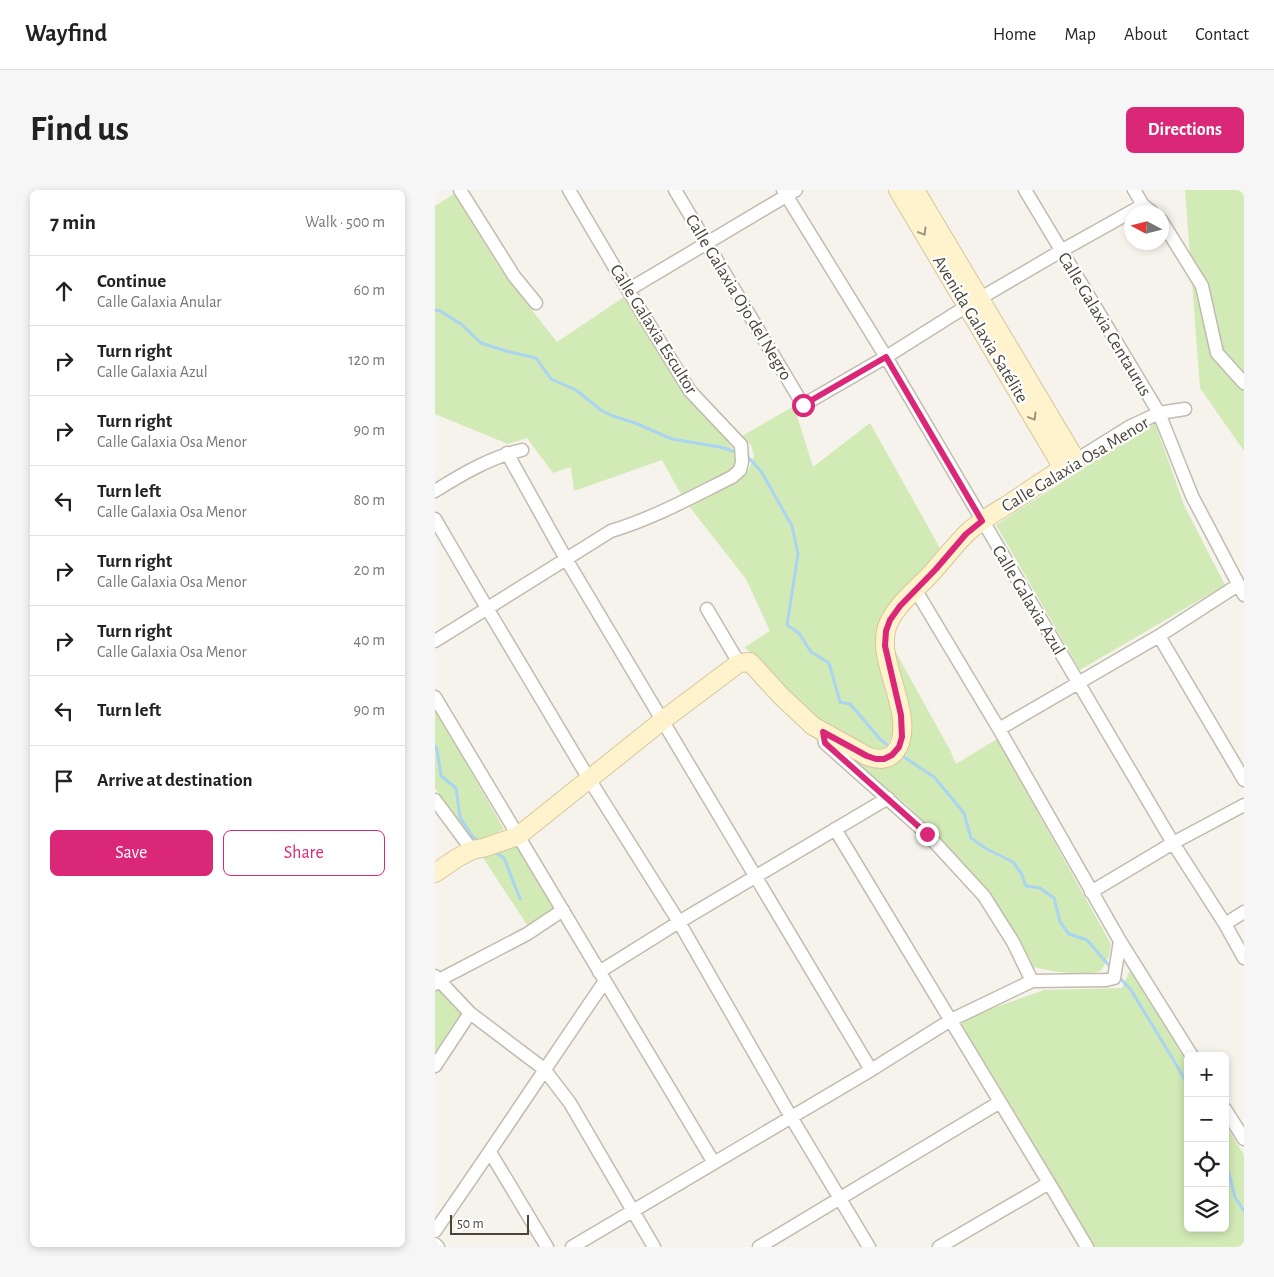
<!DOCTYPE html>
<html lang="en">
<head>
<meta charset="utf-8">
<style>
	:root { --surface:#fff; --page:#f6f6f6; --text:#222; --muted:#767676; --line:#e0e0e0; --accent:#db2777 }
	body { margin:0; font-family:"Alegreya Sans",sans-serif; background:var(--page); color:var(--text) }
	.controls { position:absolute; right:15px; bottom:15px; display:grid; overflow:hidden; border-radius:8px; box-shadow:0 2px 8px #0003 }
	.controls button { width:45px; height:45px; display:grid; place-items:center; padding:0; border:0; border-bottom:1px solid var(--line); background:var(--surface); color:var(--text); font:25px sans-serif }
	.compass { position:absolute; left:689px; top:15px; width:45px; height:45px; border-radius:50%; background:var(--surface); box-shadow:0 2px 8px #0003; rotate:277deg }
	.scale { position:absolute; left:15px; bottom:12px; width:79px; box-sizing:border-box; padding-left:5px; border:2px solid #4b4439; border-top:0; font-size:14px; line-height:18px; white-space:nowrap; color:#4b4439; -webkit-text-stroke:4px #fff; paint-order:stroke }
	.stop { position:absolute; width:15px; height:15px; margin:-11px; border:4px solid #db2777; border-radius:50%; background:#fff }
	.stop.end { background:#db2777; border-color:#fff; box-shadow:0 1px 5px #0008 }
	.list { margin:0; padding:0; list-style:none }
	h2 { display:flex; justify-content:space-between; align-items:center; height:65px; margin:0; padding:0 20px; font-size:21px }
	h2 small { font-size:16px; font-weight:400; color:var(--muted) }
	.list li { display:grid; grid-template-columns:32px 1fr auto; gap:15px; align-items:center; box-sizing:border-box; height:70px; padding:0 20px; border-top:1px solid var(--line) }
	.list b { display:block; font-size:19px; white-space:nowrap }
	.list p { margin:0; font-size:16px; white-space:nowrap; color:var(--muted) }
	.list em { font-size:16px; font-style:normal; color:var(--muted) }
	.actions { display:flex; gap:10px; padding:15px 20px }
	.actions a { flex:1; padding:11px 0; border:1px solid var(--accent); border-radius:8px; text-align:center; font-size:18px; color:var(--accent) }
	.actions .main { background:var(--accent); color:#fff }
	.icon { flex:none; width:28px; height:28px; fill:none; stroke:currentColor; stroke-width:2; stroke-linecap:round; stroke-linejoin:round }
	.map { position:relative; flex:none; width:809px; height:1057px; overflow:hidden; border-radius:8px }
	header { display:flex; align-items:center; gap:30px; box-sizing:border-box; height:70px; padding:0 25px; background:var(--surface); border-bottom:1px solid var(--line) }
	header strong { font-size:24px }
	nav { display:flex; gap:28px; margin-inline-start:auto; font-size:18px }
	.intro { display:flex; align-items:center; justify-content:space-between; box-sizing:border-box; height:120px; padding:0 30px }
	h1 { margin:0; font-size:35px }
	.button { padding:12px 22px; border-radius:8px; background:var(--accent); color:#fff; font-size:18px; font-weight:700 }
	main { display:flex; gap:30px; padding:0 30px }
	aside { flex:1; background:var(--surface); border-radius:8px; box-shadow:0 2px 8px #0003 }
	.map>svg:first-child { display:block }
	.green { fill:#d2eab5 }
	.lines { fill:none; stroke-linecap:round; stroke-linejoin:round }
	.stream { stroke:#a9d4f2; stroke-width:3 }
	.street-casing { stroke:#c2bbae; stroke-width:15 }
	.secondary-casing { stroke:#d6c79b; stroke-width:20 }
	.street { stroke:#fff; stroke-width:12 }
	.secondary { stroke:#fff3cd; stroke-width:18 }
	.oneway { stroke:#9c937c }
	.route { stroke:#db2777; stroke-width:6 }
	.labels { text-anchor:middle; stroke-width:4.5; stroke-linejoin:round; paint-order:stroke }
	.street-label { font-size:18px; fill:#4b4439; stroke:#fff }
</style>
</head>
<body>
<header>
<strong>Wayfind</strong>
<nav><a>Home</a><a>Map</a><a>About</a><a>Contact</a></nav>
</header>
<div class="intro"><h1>Find us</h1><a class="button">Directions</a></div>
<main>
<aside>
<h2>7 min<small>Walk · 500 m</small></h2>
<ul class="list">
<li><svg class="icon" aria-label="ahead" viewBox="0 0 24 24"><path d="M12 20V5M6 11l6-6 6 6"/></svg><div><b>Continue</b><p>Calle Galaxia Anular</p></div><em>60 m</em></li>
<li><svg class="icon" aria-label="right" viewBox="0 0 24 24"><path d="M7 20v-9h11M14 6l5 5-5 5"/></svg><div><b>Turn right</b><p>Calle Galaxia Azul</p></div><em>120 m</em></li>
<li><svg class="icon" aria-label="right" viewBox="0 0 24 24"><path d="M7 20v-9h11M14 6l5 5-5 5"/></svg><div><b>Turn right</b><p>Calle Galaxia Osa Menor</p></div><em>90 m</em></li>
<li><svg class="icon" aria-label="left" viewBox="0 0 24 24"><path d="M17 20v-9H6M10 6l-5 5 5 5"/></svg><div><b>Turn left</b><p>Calle Galaxia Osa Menor</p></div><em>80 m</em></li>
<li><svg class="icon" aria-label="right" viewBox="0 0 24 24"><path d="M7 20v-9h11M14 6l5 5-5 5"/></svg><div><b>Turn right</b><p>Calle Galaxia Osa Menor</p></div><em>20 m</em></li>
<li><svg class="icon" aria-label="right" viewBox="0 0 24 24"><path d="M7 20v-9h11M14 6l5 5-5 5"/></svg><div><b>Turn right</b><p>Calle Galaxia Osa Menor</p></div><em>40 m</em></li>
<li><svg class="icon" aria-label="left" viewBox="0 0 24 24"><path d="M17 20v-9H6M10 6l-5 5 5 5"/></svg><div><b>Turn left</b></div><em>90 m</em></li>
<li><svg class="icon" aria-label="arrive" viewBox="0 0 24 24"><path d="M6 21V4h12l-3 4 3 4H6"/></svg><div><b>Arrive at destination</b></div></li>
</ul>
<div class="actions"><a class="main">Save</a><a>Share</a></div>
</aside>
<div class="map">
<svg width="809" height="1057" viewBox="0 0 809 1057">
	<rect width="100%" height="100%" fill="#f6f3ec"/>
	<path class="green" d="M 750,0 L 809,0 L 809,261 L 765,198 Z
		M 19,4 L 68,83 L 122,152 L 189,107 L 252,209 L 286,242 L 301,264 L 302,270 L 300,278 L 247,306 L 227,270 L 139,301 L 136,277 L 118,283 L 92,248 L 73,254 L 0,224 L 0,16 Z
		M 359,216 L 378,277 L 435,233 L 505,358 L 447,427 L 462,533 L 457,546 L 450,559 L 441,561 L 378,531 L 310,457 L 335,441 L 311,389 L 254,316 L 307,287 L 314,279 L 319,266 L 316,255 L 307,246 Z
		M 720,233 L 749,315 L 790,395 L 645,480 L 561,335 L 709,239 Z
		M 458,457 L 515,560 L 521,574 L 562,549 L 676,754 L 674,766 L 666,781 C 649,786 613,782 596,776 L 584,752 L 553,703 L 472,615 L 433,584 L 400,555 L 459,571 Z
		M 0,520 L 69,639 L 39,654 L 0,598 Z
		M 81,656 L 121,719 L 94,738 L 47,666 Z
		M 695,780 L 753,874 L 753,1038 L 790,1038 L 790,934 L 809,965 L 809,1057 L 658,1057 L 524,836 L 541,824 L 609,800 L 687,798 Z
		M 4,798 L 27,822 L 0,863 L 0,802 Z"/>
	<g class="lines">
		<path class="stream" d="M 0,120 L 5,121 L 26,134 L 46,153 L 71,161 L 101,168 L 116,189 L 141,200 L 167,221 L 178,226 L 200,233 L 237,249 L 285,257 L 301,262
			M 311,265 L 326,281 L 357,336 L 363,364 L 352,435 L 364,443 L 376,462 L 394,473 L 405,512 L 415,514 L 446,550 L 455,557
			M 0,556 L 2,560 L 6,586 L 21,598 L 25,627 L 38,647 L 46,652
			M 466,565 L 499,587 L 529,623 L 536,648 L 550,658 L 578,672 L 586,683 L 591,696 L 605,698 L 619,708 L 625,732 L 634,744 L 652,750 L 677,779
			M 58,661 L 69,668 L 85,709
			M 683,786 L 696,800 L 739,871 L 749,888 L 753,900
			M 790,969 L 800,1007 L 809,1021"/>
		<g class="street-casing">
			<path id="street" d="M 25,0 L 79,86 L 101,113
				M 240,0 L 368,215 L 451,167 L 532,116 L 626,61 L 708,15
				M 348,0 L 451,167 L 738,653 L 790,734 L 809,768
				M 590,0 L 724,223 L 757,306 L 809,405
				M 699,0 L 708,15 L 717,22
				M 726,30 L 767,96 L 782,163 L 809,193
				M 193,100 L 361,0
				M 72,263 L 131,369 L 436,880
				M 641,270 L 694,237 L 724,223 L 750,219
				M 0,301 C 27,284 56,267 87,260
				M 0,329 L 52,418 L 154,589 L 244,732 L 356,927 L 434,1057
				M 480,399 L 564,539 L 685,751 L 757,866
				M 272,419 L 304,473
				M 724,446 L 809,590
				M 0,451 L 176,341 C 219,328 257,307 297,287 L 305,280 L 307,272 L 306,255 L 255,201 L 193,100 L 134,0
				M 0,507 L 279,973
				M 564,539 L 724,446 L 803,395
				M 388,542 L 390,553 L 492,644 L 549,706 L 578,752 L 597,791
				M 0,610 L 37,660
				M 400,639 L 614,993 L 652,1057
				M 656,702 L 738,653 L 809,615
				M 790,734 L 809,722
				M 164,782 L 244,732 L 453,608
				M 0,786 L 35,823 L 109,879 L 135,913 L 219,1057
				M 0,794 L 4,790 L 92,744 L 128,720
				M 0,876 L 35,823
				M 790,919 L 809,949
				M 55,962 L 112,1057
				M 0,1041 C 58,958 113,874 170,791
				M 0,1054 L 3,1057
				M 137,1057 L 436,880 L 516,830 L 541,818 L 597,791 L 671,790 L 679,788 L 685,751
				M 324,1057 L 565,912
				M 504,1057 L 614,993"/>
		</g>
		<g class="secondary-casing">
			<path id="secondary" d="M 463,0 L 628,278
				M 0,683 L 22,668 L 37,660 L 48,658 L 83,646 L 228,530 L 304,473 L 315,472 L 346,506 L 378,536 L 432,566 C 442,570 452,571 460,562 C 481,536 451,485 450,456 C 450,451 450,445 451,441 C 455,421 479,401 493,387 C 506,373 517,358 531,344 C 543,332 559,323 574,314 C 596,299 618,284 641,270 L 480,0"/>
		</g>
		<use href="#street" class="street"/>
		<use href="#secondary" class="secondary"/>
	</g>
	<defs><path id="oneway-chevron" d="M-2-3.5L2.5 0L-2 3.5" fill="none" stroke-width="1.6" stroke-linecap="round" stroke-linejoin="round" transform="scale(1.25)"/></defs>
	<g class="oneway">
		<use href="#oneway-chevron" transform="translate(488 42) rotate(59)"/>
		<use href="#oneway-chevron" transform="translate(598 227) rotate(59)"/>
	</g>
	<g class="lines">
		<path class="route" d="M 368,215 L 451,167 L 547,331 L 531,344 L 501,379 L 465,416 L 455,430 L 451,441 L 450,456 L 466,525 L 467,547 L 464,557 L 457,565 L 449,569 L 441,569 L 432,566 L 388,542 L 390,553 L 492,644"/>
	</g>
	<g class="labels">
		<g class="street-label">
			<text transform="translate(304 107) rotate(59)" y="6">Calle Galaxia Ojo del Negro</text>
			<text transform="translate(670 134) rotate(59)" y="6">Calle Galaxia Centaurus</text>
			<text transform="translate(219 139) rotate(58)" y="6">Calle Galaxia Escultor</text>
			<text transform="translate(546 139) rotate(59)" y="6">Avenida Galaxia Satélite</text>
			<text transform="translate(640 274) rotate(-31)" y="6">Calle Galaxia Osa Menor</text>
			<text transform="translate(594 410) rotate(59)" y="6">Calle Galaxia Azul</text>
		</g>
	</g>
</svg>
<div class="controls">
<button>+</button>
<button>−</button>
<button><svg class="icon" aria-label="locate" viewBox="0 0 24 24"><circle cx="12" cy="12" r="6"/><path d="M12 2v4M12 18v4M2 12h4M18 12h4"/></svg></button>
<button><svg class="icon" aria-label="layers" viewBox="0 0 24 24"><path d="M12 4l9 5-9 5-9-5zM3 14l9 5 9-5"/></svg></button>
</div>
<svg class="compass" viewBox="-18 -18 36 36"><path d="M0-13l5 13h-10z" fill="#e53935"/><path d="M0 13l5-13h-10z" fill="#767676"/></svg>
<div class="scale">50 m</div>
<div class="stop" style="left:368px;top:215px"></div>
<div class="stop end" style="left:492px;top:644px"></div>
</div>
</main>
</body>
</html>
